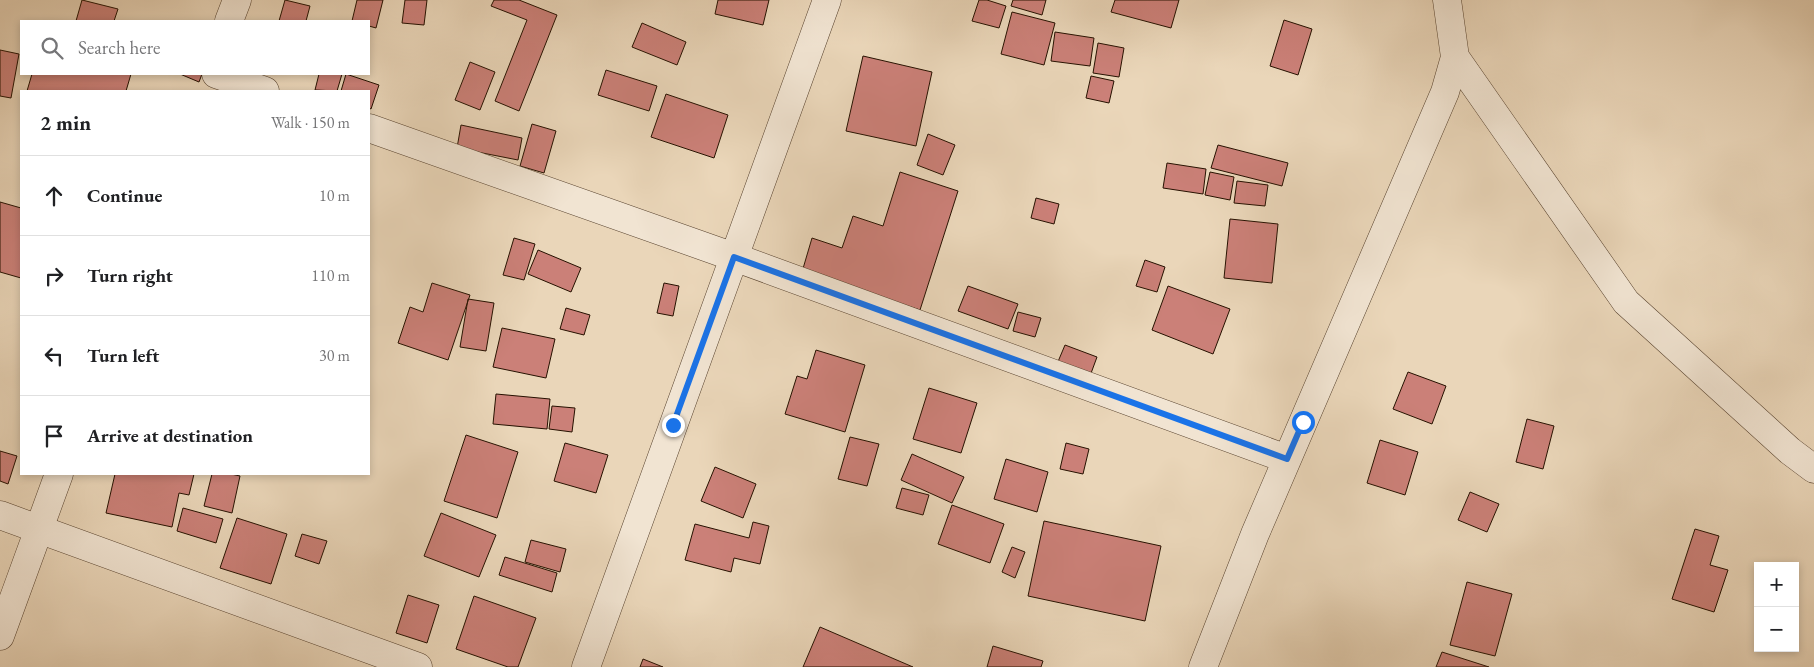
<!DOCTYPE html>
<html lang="en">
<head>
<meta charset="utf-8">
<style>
	:root { --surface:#fff; --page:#f6f6f6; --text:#202124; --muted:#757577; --line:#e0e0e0 }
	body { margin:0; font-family:"EB Garamond",serif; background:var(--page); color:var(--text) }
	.controls { position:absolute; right:15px; bottom:15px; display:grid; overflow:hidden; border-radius:0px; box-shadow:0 2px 8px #0003 }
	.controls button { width:45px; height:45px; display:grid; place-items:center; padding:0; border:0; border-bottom:1px solid var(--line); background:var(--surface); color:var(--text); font:25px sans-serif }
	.stop { position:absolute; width:15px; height:15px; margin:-11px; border:4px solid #1a73e8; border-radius:50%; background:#fff }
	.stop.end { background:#1a73e8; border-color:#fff; box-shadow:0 1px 5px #0008 }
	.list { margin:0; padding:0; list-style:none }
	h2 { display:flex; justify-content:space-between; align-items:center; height:65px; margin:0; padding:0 20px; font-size:21px }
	h2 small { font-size:16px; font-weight:400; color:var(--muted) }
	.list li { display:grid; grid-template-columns:32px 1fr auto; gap:15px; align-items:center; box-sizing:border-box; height:80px; padding:0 20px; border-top:1px solid var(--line) }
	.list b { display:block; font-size:19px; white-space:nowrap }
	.list em { font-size:16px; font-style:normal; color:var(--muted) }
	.icon { flex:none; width:28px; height:28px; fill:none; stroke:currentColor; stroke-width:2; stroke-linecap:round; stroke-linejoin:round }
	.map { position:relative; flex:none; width:1814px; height:667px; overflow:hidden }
	.search { position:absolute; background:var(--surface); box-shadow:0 2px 8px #0003; left:20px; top:20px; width:350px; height:55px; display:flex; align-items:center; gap:12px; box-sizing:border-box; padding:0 18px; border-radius:0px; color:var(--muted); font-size:19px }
	.panel { position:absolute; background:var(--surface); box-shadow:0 2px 8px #0003; left:20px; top:90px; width:350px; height:385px; border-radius:0px }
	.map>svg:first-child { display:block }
	.building { fill:#cb8078; stroke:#261100 }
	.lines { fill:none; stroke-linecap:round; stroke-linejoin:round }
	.minor-casing { stroke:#57422e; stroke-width:29 }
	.minor { stroke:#f1e4d2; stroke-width:28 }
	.route { stroke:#1a73e8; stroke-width:6 }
</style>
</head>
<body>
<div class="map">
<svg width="1814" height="667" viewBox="0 0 1814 667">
	<rect width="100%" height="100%" fill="#ead6b9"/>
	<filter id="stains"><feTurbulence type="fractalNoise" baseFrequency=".004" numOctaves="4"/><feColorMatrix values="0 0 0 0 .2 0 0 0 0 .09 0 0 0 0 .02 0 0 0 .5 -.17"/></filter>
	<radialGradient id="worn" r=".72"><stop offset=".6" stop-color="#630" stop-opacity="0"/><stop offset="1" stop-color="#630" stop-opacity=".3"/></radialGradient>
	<path class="building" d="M 82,0 L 118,9 L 114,21 L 76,21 Z
		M 285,0 L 310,6 L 306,21 L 279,21 Z
		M 357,0 L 383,0 L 376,28 L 369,26 L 369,21 L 352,21 Z
		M 405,0 L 427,0 L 424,25 L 402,23 Z
		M 494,0 L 519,0 L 557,15 L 519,111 L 495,101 L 527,20 L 491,6 Z
		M 718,0 L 769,0 L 763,25 L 715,14 Z
		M 979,0 L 987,0 L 1006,6 L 999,28 L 972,21 Z
		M 1013,0 L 1046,0 L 1042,15 L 1011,6 Z
		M 1115,0 L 1179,0 L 1171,28 L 1111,12 Z
		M 1012,12 L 1055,23 L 1044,65 L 1001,54 Z
		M 1284,20 L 1312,29 L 1298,75 L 1270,66 Z
		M 642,23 L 686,42 L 677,65 L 632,47 Z
		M 1055,32 L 1094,38 L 1090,66 L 1051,61 Z
		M 1098,43 L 1124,48 L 1119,77 L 1093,73 Z
		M 0,50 L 19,54 L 11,98 L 0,96 Z
		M 863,56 L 932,72 L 916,146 L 846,131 Z
		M 470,62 L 495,72 L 480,110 L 455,100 Z
		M 606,70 L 657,86 L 649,111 L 598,95 Z
		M 32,74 L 131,74 L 126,91 L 27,91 Z
		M 180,74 L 202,74 L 199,82 Z
		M 319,74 L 342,74 L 337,91 L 315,90 Z
		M 346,74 L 379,85 L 371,109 L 369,108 L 369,91 L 341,91 Z
		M 1091,76 L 1114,81 L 1109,103 L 1086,98 Z
		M 666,94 L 728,115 L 714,158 L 651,137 Z
		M 532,124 L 556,131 L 544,173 L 520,166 Z
		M 461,125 L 522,138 L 518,160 L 457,148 Z
		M 928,134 L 955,145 L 943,175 L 917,165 Z
		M 1218,145 L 1288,163 L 1282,186 L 1211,168 Z
		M 1167,163 L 1206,169 L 1203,194 L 1163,188 Z
		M 900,172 L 958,191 L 920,310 L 802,272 L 812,238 L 842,248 L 853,216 L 883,226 Z
		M 1210,172 L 1234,177 L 1230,200 L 1205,195 Z
		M 1237,181 L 1268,185 L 1265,206 L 1234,203 Z
		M 1036,198 L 1059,204 L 1054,224 L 1031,218 Z
		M 0,202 L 21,208 L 21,278 L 0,272 Z
		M 1230,219 L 1278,224 L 1272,283 L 1224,278 Z
		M 514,238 L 535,244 L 524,280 L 503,275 Z
		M 538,250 L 581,268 L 571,292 L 528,274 Z
		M 1145,260 L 1165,267 L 1157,292 L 1136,286 Z
		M 432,283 L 470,295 L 448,360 L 398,343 L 410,307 L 423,312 Z
		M 664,283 L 679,286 L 673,316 L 657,313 Z
		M 968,286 L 1018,304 L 1008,329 L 958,311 Z
		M 1168,286 L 1230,309 L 1213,354 L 1152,330 Z
		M 468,299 L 494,303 L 486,351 L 460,347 Z
		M 566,308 L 590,315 L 584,335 L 560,329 Z
		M 1018,312 L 1041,318 L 1035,337 L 1013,331 Z
		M 502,328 L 555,339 L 546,378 L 493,367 Z
		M 1065,345 L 1097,357 L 1090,376 L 1057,364 Z
		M 816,350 L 865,365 L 845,432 L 785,414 L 797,376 L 807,379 Z
		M 1408,372 L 1446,386 L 1432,424 L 1393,409 Z
		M 929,388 L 977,403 L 961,453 L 913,439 Z
		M 496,394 L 550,399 L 547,429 L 493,424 Z
		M 552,406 L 575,408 L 572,432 L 549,429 Z
		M 1527,419 L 1554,426 L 1543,469 L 1516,462 Z
		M 466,435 L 518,452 L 497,518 L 444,501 Z
		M 850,437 L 879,444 L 867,486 L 838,479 Z
		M 1380,440 L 1418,452 L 1405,495 L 1367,483 Z
		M 565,443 L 608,455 L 596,493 L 554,481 Z
		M 1066,443 L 1089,449 L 1083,474 L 1060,469 Z
		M 0,451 L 17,456 L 8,484 L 0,481 Z
		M 912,454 L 964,477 L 952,503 L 901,480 Z
		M 1006,459 L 1048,472 L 1037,512 L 994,499 Z
		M 715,467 L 756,484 L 743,518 L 701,501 Z
		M 115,474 L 194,474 L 189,495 L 179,493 L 172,527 L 106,513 Z
		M 212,474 L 231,474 L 240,476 L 232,513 L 204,506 Z
		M 902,488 L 929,495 L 923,515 L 896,508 Z
		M 1470,492 L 1499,504 L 1487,532 L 1458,520 Z
		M 952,505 L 1004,524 L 990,563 L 938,544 Z
		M 183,508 L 223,519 L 216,543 L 177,531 Z
		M 441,513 L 496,535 L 479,577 L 424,556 Z
		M 237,518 L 287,534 L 271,584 L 220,568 Z
		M 1044,521 L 1161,546 L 1145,621 L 1028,596 Z
		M 753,522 L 769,526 L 760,564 L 734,558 L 731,572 L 685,560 L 695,524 L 749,538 Z
		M 1695,529 L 1719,536 L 1710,565 L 1728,570 L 1714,612 L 1672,599 Z
		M 302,534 L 327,541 L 319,564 L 295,556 Z
		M 531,540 L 566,549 L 560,572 L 525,562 Z
		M 1012,547 L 1025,552 L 1015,578 L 1002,572 Z
		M 505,557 L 557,573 L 552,592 L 499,575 Z
		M 1467,582 L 1512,594 L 1495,656 L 1450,645 Z
		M 408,595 L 439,605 L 427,643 L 396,633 Z
		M 474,596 L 536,618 L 518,667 L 508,667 L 456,649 Z
		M 820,627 L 913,667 L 803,667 Z
		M 993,646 L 1043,661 L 1041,667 L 987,667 Z
		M 1442,652 L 1489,667 L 1436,667 Z
		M 643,659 L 663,667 L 640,667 Z"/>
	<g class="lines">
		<g class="minor-casing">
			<path id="minor" d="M 229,21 L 237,0
				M 1455,57 L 1626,302 L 1790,451 L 1814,469
				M 216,74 L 265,91
				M 369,128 L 734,257 L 1287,459
				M 0,515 L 418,667
				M 0,636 L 59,474
				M 586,667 L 827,0
				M 1203,667 L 1255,534 L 1445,92 L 1455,57 L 1447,0"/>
		</g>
		<use href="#minor" class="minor"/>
	</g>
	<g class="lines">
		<path class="route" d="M 673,425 L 734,257 L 1287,459 L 1303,422"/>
	</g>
	<rect width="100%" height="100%" filter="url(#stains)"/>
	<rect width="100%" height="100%" fill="url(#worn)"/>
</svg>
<div class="controls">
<button>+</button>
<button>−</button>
</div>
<div class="stop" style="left:1303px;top:422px"></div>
<div class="stop end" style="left:673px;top:425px"></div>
<div class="search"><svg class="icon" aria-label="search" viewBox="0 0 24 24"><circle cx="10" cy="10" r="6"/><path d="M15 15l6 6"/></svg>Search here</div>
<section class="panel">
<h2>2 min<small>Walk · 150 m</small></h2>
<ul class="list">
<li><svg class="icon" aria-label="ahead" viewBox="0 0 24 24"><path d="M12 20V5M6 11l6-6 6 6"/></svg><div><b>Continue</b></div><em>10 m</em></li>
<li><svg class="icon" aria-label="right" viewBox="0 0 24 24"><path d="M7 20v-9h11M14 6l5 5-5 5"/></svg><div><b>Turn right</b></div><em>110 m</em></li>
<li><svg class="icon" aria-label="left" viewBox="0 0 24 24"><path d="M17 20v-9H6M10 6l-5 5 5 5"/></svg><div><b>Turn left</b></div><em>30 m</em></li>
<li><svg class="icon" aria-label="arrive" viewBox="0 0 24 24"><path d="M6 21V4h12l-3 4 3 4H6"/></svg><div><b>Arrive at destination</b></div></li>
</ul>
</section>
</div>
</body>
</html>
